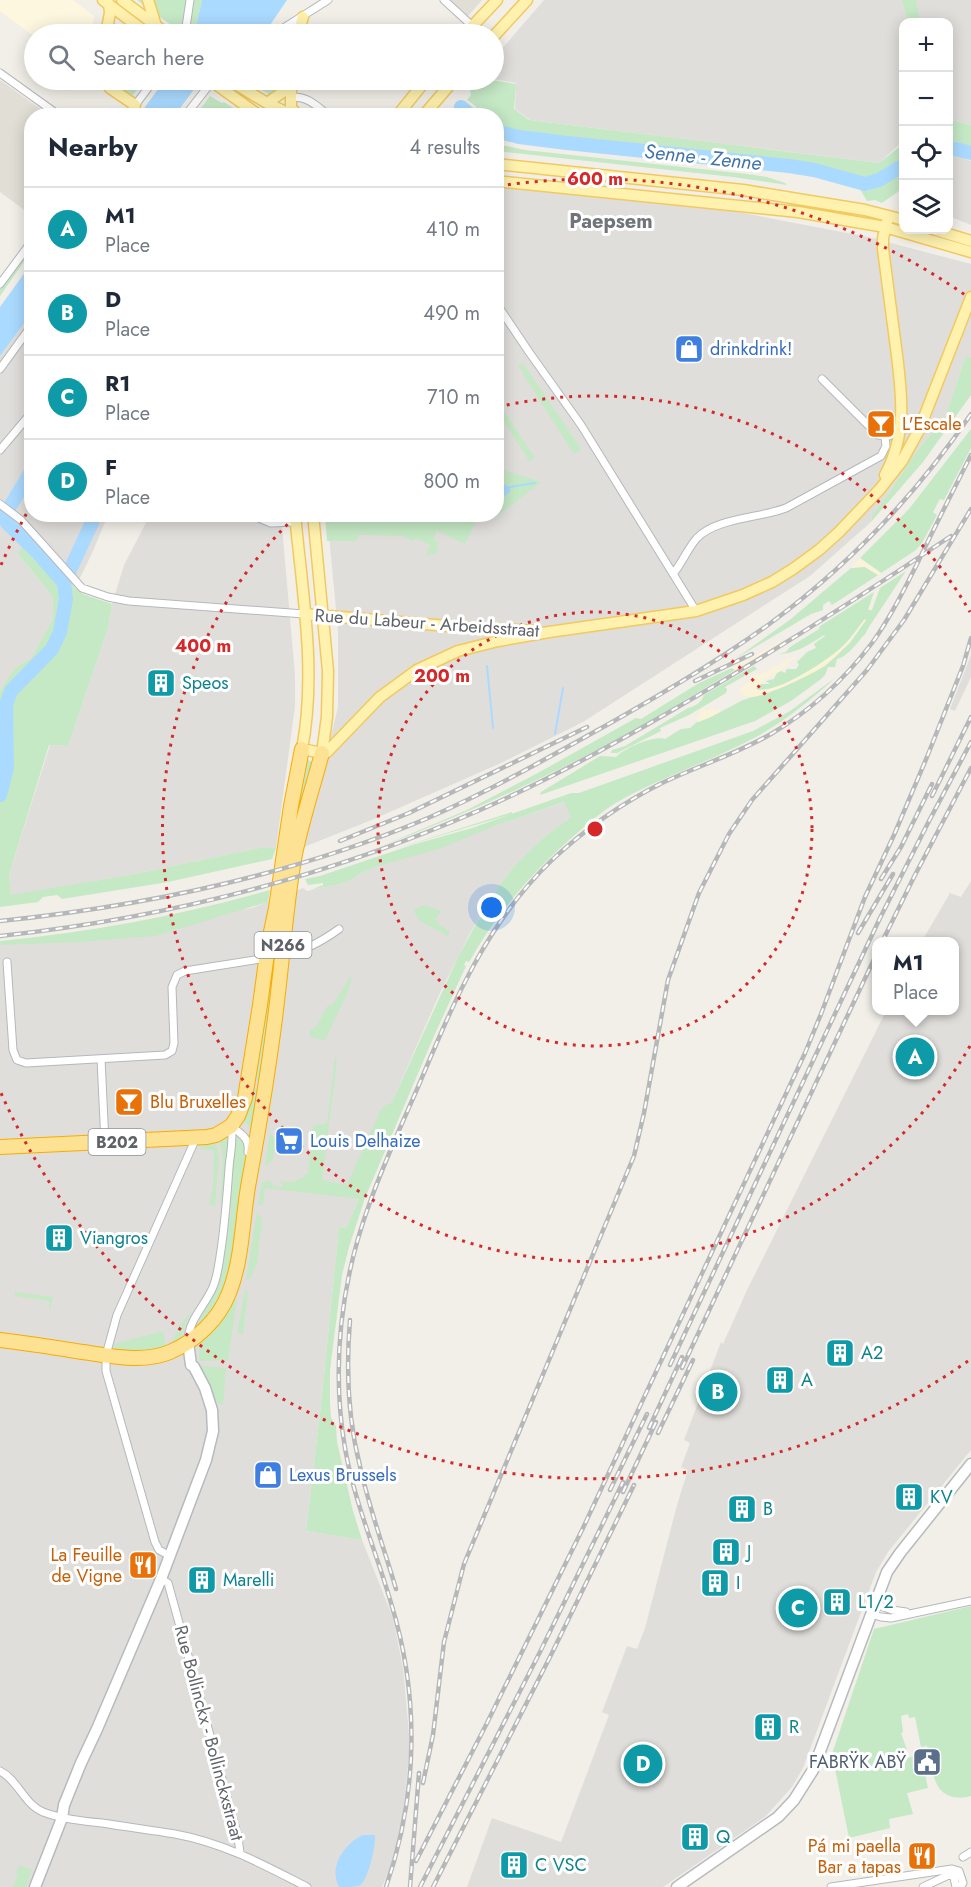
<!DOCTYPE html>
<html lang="en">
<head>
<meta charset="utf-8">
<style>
	:root { --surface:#fff; --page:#f2f2f3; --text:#1f2937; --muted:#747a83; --line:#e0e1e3; --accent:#ea4335 }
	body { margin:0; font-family:Jost,sans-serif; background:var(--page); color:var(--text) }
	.controls { position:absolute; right:18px; top:18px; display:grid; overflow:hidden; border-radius:12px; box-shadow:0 3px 15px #0003 }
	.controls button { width:54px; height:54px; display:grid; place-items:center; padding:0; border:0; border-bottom:2px solid var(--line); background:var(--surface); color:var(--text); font:30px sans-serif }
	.you { position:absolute; left:492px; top:908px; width:21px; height:21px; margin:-15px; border:4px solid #fff; border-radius:50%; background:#1a73e8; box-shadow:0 0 0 9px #1a73e833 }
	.badge { display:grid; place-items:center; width:39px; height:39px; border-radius:50%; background:var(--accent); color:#fff; font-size:20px; font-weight:700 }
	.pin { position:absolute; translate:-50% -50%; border:3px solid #fff; box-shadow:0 2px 6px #0006 }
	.popup { position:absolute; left:872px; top:937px; width:87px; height:78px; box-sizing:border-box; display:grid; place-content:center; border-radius:12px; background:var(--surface); filter:drop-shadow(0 2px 4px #0005); font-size:20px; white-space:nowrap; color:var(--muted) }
	.popup b { font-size:22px; color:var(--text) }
	.popup::after { content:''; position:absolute; left:50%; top:100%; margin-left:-12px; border:12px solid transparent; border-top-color:var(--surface) }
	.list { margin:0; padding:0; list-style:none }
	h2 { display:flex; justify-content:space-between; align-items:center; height:78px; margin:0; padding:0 24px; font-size:26px }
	h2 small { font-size:20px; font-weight:400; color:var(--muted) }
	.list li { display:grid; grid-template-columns:39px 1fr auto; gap:18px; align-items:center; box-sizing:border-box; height:84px; padding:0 24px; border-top:2px solid var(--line) }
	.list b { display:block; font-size:22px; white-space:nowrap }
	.list p { margin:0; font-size:20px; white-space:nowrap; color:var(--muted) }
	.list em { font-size:20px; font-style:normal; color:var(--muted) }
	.icon { flex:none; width:33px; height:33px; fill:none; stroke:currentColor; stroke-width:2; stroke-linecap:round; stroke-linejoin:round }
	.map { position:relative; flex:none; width:971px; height:1887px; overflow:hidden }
	.search { position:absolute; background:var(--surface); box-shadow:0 3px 15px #0003; left:24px; top:24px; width:480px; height:66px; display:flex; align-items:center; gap:15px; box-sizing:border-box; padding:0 21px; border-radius:33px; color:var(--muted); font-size:22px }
	.panel { position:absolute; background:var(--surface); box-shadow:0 3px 15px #0003; left:24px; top:108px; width:480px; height:414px; border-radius:24px }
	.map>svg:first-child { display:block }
	.commercial { fill:#fef7e0 }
	.industrial { fill:#e0deda }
	.education { fill:#e1ded6 }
	.green { fill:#c5e8c5 }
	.sand { fill:#fbf3d9 }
	.water { fill:#aadaff }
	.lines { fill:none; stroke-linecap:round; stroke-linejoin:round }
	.stream { stroke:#aadaff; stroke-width:2 }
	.river { stroke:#aadaff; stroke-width:14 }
	.street-casing { stroke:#b5b8bc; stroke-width:9 }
	.secondary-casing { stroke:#b6babf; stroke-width:13 }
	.primary-casing { stroke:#f2c960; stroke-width:13 }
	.highway-casing { stroke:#f9ab00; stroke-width:16 }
	.street { stroke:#fff; stroke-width:7 }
	.secondary { stroke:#fff; stroke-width:10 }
	.primary { stroke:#fff2af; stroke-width:10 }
	.highway { stroke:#fde293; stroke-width:14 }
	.rail-casing { stroke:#b6b7b8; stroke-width:4.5 }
	.rail { stroke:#fff; stroke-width:2; stroke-dasharray:7; stroke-linecap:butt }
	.primary-bridge-casing { stroke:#f2c960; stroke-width:13; stroke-linecap:butt }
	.primary-bridge { stroke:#fff2af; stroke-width:10 }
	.ring { fill:none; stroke:#d62828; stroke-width:3; stroke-dasharray:3 6 }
	.labels { text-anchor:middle; stroke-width:6; stroke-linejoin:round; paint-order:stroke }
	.shield { fill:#fff; stroke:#8f9295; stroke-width:1.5 }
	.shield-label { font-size:16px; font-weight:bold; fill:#5f6368 }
	.shop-label { font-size:18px; fill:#366cbe; stroke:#fff; text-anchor:start }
	.food-label { font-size:18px; fill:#c56008; stroke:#fff; text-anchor:start }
	.street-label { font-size:18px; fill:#5f6368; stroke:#fff }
	.culture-label { font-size:18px; fill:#0d838f; stroke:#fff; text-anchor:start }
	.service-label { font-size:18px; fill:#4e5e75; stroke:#fff; text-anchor:end }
	.water-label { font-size:20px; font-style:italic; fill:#4174aa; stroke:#fff }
	.neighbourhood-label { font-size:20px; font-weight:bold; fill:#70757a; stroke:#fff }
	.centre { fill:#d62828; stroke:#fff; stroke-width:3 }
	.ring-label { font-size:18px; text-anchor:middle; font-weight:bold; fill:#d62828; stroke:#fff; stroke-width:6; stroke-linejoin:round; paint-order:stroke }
</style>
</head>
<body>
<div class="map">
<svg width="971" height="1887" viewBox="0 0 971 1887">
	<rect width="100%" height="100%" fill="#f1efe8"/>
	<path class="commercial" d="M 0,0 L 73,0 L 94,16 L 92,34 L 34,36 L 0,11 Z"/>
	<path class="industrial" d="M 544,0 L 971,0 L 971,125 L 949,119 L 948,22 L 904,22 L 903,141 L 879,163 L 530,120 L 515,109 L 516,83 L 494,79 L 494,58 Z
		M 949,153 L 971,161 L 971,225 L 949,216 Z
		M 497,186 L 722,209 L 868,237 L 971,264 L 971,357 L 966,357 L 945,417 L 916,452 L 889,493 L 872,515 L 871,522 L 810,576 L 583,722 L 501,763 L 374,819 L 304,847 L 338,707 L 338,630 L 327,515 L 496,514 Z
		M 31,314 L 32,514 L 108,515 L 93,551 L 81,576 L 74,587 L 50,558 L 29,537 L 18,554 L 53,597 L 53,619 L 31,658 L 15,668 L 0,690 L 0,356 Z
		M 150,515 L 281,515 L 295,675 L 295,706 L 276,848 L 259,848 L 130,875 L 11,896 L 9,875 L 50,745 L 68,746 L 108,628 L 112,604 L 124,565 Z
		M 971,655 L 971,677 L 955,711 L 950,709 Z
		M 565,802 L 571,817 L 544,837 L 514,866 L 491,897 L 468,937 L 439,995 L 392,1102 L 382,1108 L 359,1199 L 346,1228 L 339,1227 L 321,1405 L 306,1531 L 362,1540 L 393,1618 L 403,1668 L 410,1745 L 402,1824 L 390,1869 L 382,1887 L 0,1887 L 0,945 L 252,908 L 303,888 L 307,891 L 340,884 L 353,879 L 358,875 L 375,867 Z
		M 971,881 L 971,1450 L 888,1552 L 876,1572 L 803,1768 L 792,1787 L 766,1816 L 663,1887 L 467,1887 L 492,1818 L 561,1842 L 609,1715 L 602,1712 L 627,1646 L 637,1649 L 645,1628 L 677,1505 L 688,1470 L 681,1467 L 690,1443 L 684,1440 L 721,1342 L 723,1344 L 747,1290 L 886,1011 L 954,1010 L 954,942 L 922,941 L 950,893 L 961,897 Z"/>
	<path class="education" d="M 450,0 L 482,0 L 468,16 Z
		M 0,80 L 49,115 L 32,116 L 31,215 L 0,192 Z"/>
	<path class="green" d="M 137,0 L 202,0 L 194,34 L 183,34 Z
		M 902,0 L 916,0 L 920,22 L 908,22 Z
		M 109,80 L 145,80 L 133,95 L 113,85 Z
		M 243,80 L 285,80 L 284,86 L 271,95 Z
		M 471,80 L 492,80 L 516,84 L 514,109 L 529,120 L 879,163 L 903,144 L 903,156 L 885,173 L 859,178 L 825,167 L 512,131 L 497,125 L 496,116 L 483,115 L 473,104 L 467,100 L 471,95 L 468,82 Z
		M 210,96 L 222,103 L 224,102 L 245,115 L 196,115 Z
		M 948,119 L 971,125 L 971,147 L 949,139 Z
		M 497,144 L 525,150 L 747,174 L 767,177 L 785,183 L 787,185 L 733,177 L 497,151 Z
		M 903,170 L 903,188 L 882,203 L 875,200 L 867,201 L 860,189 L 868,191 Z
		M 31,244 L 31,252 L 0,296 L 0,288 Z
		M 966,356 L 971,357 L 971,395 L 923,462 L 871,522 L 872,515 L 889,493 L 916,452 L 945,417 Z
		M 523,363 L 581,449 L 574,454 L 518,366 Z
		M 496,399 L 535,458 L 530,462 L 497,411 Z
		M 971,429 L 971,448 L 944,500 L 940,499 L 933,512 L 937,515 L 922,543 L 916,550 L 881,573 C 875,567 865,564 860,558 L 909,509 Z
		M 497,468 L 541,482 L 496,517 L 490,515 L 496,514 Z
		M 325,515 L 325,514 L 479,515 L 465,544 L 437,531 L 433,539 L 439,543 L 437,548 L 438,550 L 437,553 L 426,556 L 430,545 L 415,538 L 413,541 L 402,536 L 358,535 L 357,541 L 327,541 Z
		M 28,536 L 50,558 L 74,587 L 83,594 L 112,604 L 108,628 L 68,746 L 49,745 L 9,875 L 11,895 L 130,875 L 259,848 L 276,848 L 272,859 L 168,882 L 62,899 L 57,895 L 43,897 L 38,902 L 0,907 L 0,690 L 15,668 L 31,658 L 53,619 L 53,597 L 18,554 Z
		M 856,567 L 865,567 L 878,575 L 832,605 L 829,601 L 823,605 L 823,610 L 811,614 L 735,659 L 791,619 L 851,568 Z
		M 906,571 L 867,630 L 866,633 C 857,642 849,656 837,659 L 835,667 L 828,667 L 825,675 L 821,679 L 791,701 L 755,721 L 540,795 L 541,792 L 600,756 L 616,757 C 624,748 655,735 665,739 L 681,729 L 690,728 L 697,722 L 709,718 L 743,700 L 783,687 L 825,665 L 850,643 L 865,621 L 864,620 C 856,630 849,641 840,649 C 825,662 774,696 756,689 L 759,684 L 770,684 L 766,681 L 774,679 L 777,673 L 781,671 L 785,673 L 787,669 L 796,669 L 799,665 L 797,662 L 807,652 L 816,648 L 814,644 L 825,636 L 824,635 C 810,644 795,654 779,654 L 786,652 L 790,647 L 819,629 L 820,626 L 874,592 L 868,610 L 872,610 L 880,588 Z
		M 754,666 L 757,669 L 725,687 L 727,689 L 726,693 L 689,715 L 660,728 L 661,731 L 617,753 L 611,753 L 612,750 L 625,746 L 688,708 C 696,706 701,703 704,695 Z
		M 732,668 L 735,670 C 693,695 651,721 608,744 C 535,783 459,817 382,846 L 467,810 L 536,774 L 636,718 L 641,719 L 699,683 Z
		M 835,678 C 810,701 784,722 754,738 C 711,761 664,776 621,800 C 601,811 584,827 567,842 C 528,877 495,916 469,962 L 466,961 L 464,965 L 466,966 L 434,1036 L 365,1198 L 349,1247 L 342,1275 L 330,1370 L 330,1403 L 331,1418 L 336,1426 L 337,1442 L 353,1511 L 362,1540 L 306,1531 L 321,1405 L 339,1227 L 346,1228 L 359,1199 L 265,1188 L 263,1205 L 258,1205 L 262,1182 L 270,1181 L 274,1186 L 283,1187 L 280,1181 C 293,1184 298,1181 308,1173 L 313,1126 L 327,1123 L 335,1057 L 337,1060 L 322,1180 L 347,1185 L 382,1107 L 392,1102 L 459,955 L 491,897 L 514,866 L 544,837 L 571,817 L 564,802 L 495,826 L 441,848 L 375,867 L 358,875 L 353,879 L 340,884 L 311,890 L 323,885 L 323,883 L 308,885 L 305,879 L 320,876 L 412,845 L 472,828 L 571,793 L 579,793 L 753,731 L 790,711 Z
		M 308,760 L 312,762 L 277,945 L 275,943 L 305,761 Z
		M 512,812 L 512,814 L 392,850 Z
		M 270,890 L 268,902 L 155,936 L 78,942 L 0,945 L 0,941 C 91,932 182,915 270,890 Z
		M 425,905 L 441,911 L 435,919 L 439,922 L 438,924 L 450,932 L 448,936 L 420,921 L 413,910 Z
		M 273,968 L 276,968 L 261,1079 L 258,1081 L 254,1081 L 269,970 Z
		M 350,977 L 352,978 L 348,991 L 325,1040 L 310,1037 L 310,1030 L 316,1027 L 328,1005 L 332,1006 Z
		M 253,1087 L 259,1090 L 254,1130 L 241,1119 Z
		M 270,1131 L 275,1141 L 273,1159 L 265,1166 Z
		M 228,1135 L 229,1136 L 224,1204 L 220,1204 L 223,1156 L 219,1139 Z
		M 235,1136 C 242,1139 246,1144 246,1151 L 233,1267 L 214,1312 L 196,1327 L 196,1322 L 216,1290 L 221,1271 L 231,1212 L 231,1168 Z
		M 216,1144 L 219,1156 L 215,1206 L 209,1205 L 213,1186 L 214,1150 L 200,1149 L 201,1146 Z
		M 257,1212 L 262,1219 L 257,1262 L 251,1278 L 246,1280 Z
		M 245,1291 L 248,1291 L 243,1334 L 237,1333 Z
		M 15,1292 L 53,1297 L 49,1312 L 49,1301 L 15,1296 Z
		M 235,1296 L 237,1300 L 228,1360 L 199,1361 L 199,1350 L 201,1341 Z
		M 193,1310 L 186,1322 L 181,1341 L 171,1345 L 179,1326 Z
		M 163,1331 L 166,1347 C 154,1350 131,1355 120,1351 C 115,1350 115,1348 114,1344 Z
		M 200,1366 L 226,1368 L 223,1405 L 214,1401 Z
		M 971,1606 L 971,1796 C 933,1805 933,1773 927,1746 L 921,1747 L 915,1717 L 909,1718 L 908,1714 L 901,1716 L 903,1732 L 901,1733 L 907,1750 L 889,1754 L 890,1761 L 921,1755 L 928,1788 L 907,1793 L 913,1814 L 889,1819 L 890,1828 L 849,1838 L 832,1754 L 874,1629 Z
		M 19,1865 L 32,1870 L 26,1887 L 13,1887 L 18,1875 L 16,1874 Z"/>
	<path class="sand" d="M 860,558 L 881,573 L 878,575 L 865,567 L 851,568 Z
		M 865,619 L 866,620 C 854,637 842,652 826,665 C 815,673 767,696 753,697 C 748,697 744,696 740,693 L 740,688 L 747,684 L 751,676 L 764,673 L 793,657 L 795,657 L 780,671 L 764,680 L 756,689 C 775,696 834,657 847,642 C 854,635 859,627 865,619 Z
		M 780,642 L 781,643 L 735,670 L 732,668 Z
		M 712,708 L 715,711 L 720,710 L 720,712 L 699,722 L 696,716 L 700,715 L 700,711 L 704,709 L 706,711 Z"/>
	<path class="water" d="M 202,0 L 287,0 L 268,28 L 256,34 L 194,34 Z
		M 165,80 L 201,80 L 175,115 L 139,115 Z
		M 31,264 L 31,314 L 0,356 L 0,307 Z
		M 497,481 L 510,487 L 510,492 L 497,502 Z
		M 363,1835 L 375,1835 C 376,1845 368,1882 359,1886 C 354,1887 345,1887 339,1887 C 328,1867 345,1843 363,1835 Z"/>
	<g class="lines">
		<path class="stream" d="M 510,487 L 535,483
			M 487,666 L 493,728
			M 555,734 L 563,688"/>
		<path class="river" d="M 461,107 L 472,116
			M 496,131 L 519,137 L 567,143 L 789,166 L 814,170 L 865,184 L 879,180 L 904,165
			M 948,147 L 971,153
			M 32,470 L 6,513 L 7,523 L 36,551 L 64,583
			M 0,795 L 7,768 L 6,705 L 11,691 L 52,649 L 60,632 L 66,599 L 64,583 L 96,514"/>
		<g class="street-casing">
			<path id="street" d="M 444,0 L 481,34
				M 185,34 L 190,0
				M 274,34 L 328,0
				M 0,73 L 60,116
				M 290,98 C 306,94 318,107 329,116
				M 127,116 L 154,80
				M 185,116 L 213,80
				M 0,284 L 32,241
				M 496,303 L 529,352 L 581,425 L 696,611
				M 0,369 L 32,325
				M 822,379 L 878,435 L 889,436 C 905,427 899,423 919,430
				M 0,450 L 32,412
				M 0,504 L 21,520 L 82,588 L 108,597 L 129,601 L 304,614
				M 249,514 L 271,523 L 295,522
				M 673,574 C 682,563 688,548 697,538 C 716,518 760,518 786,508 L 881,456 L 886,446 L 885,437
				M 281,956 C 303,952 321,942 339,929
				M 7,962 L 13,1050 L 17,1060 L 26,1063 L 165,1055 L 172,1051 L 174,1043 L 172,987 L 177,975 L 185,971 L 267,958
				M 101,1059 L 105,1143
				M 231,1126 C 241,1134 250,1138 248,1152
				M 188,1340 C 189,1319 205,1306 213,1287 C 218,1275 219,1262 221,1250 C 225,1223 227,1196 229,1168 C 230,1154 234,1140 231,1126
				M 170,1556 L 159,1550 L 155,1542 L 106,1371 L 106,1355 L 117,1315 L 196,1138
				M 161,1579 L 168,1583 L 238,1837 L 240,1853
				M 875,1604 L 892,1610 L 906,1612
				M 871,1614 L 881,1617 L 891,1618 L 971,1601
				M 0,1771 C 18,1780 24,1804 43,1812 C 62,1819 82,1821 102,1823 C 126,1827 151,1830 175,1834 C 224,1843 264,1865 307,1887
				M 963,1857 L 971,1852
				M 831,1887 L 952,1869 L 959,1871 L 963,1883 L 960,1887
				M 923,1887 L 953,1873 L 956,1887"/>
		</g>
		<g class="secondary-casing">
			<path id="secondary" d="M 35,1887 L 62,1818 L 64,1805 L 81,1763 L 97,1729 L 161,1579 L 206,1460 L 213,1431 L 212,1410 L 205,1388 L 194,1367 L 191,1365 L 188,1342
				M 677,1887 L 778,1817 L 794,1800 L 813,1770 L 887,1572 L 900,1553 L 971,1464"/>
		</g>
		<g class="primary-casing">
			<path id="primary" d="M 103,0 L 148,34
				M 122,0 L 167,34
				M 148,0 L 156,26
				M 106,34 L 110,13 L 109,4
				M 298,34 L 303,17
				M 465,34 L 497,0
				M 494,36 L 527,0
				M 104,80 L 110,88 L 135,105
				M 229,80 L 267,103 L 294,116
				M 291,80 L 291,108 L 298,115
				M 228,93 L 260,116
				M 267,103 L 283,92 L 290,84
				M 397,116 L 426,80
				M 423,116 L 454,80
				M 496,164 L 743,190 L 865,210 L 904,220
				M 496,181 L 798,212 L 885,227 L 971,252
				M 935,230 L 971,241
				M 885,475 C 909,431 901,388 895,340 C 891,310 887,279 883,249 L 883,238 L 887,222
				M 295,514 C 302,592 317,672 302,749 L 322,753 L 327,752 L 380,697 L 417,670 L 458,651 L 498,641 L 549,632 L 696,611 L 743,595 L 772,582 L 793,569 L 819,550 L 839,532 L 880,489 L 902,461 L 919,430 L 971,297
				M 313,514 L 328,671 L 327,717 L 322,753
				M 304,614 L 460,627 L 534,631"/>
		</g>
		<g class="highway-casing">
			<path id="highway" d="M 0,1147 L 207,1137 L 216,1135 L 231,1126 L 238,1116 L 245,1098 L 260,1005 L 268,946 L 276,908 L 291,806 L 302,749
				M 0,1340 C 25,1343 51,1347 76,1351 C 106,1355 142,1364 170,1352 C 196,1341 219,1319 229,1293 C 243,1258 242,1218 249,1181 C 261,1116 272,1050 279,984 C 284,941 287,897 295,854 C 302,820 313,787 322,753"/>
		</g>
		<use href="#street" class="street"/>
		<use href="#secondary" class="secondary"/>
		<use href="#primary" class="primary"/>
		<use href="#highway" class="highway"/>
		<g class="rail-casing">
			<path id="rail" d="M 695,681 L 752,654
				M 932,796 L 971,717
				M 340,841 L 409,813 L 587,727
				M 881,879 L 901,847 L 932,784
				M 0,921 C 145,906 293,875 428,818 C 492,790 553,755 614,721 C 667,691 719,660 768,625 C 847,567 916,495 971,414
				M 858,933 L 893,874
				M 0,936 C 166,918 327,877 480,810 C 546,781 609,747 671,711 C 767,656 860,597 951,536
				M 882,942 L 914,877 L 971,768
				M 350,1320 C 346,1368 348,1419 360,1466 C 369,1508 384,1548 396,1589
				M 670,1365 L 880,918 L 929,821 L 971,742
				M 682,1368 L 876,955
				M 649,1428 L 682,1357
				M 658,1433 L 693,1360
				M 610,1490 L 647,1414
				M 623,1492 L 656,1422
				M 423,1783 L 433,1735 L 444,1642 L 464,1564 L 634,1156 L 644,1113 L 668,980 L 699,893 L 729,834 L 752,800 L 867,670 L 904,620 L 971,509
				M 416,1861 L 486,1725 L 583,1528 L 805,1053 L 821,1014 L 865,897 L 894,835 L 927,757 L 963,666 L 971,638
				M 386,1887 C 418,1794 420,1697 391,1603 C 376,1551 354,1501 345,1448 C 331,1366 341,1282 369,1205 C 383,1165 401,1126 418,1087 C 453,1004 485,925 551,861 C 584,830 622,803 662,783 C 698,766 736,754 771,734 C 810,711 844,680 872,643 C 890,618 904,590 918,562 C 935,526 953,491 971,455
				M 410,1887 L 419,1773
				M 420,1887 L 540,1652 L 623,1482
				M 433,1887 L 550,1657 L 634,1485"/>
		</g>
		<use href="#rail" class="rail"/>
		<g class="primary-bridge-casing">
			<path id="primary-bridge" d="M 210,80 L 228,93"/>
		</g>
		<use href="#primary-bridge" class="primary-bridge"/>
	</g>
	<g class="ring">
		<circle cx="595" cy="829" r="217"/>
		<path d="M970 1046A433 433 0 1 1 297 515M498 407A433 433 0 0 1 970 612"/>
		<path d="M968 1361A650 650 0 0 1 1 1093M1 565A650 650 0 0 1 29 509M499 186A650 650 0 0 1 968 297"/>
	</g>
	<defs>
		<g id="shop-square" transform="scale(1.5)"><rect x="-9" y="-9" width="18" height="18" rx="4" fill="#3f7fe0" stroke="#fff"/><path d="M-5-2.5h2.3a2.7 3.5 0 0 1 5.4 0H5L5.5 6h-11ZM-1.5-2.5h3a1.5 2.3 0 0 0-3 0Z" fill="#fff"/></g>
		<g id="bar-square" transform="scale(1.5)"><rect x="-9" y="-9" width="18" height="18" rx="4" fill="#e8710a" stroke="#fff"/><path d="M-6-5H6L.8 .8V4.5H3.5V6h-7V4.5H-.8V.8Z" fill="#fff"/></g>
		<g id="building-square" transform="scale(1.5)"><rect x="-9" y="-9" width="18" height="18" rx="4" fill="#0f9aa8" stroke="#fff"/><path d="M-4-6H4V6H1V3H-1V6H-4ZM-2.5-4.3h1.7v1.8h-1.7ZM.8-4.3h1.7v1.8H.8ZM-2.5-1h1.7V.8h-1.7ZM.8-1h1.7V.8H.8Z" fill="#fff"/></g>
		<g id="supermarket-square" transform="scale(1.5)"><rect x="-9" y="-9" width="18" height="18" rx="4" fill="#3f7fe0" stroke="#fff"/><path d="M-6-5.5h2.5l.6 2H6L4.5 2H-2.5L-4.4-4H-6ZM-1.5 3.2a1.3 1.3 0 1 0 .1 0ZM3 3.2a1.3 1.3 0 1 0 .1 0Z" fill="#fff"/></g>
		<g id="restaurant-square" transform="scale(1.5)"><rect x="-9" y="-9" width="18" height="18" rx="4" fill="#e8710a" stroke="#fff"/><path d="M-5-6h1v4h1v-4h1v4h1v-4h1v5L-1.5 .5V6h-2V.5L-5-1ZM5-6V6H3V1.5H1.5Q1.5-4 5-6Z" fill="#fff"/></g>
		<g id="civic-square" transform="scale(1.5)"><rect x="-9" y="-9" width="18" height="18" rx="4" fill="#5c6f8a" stroke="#fff"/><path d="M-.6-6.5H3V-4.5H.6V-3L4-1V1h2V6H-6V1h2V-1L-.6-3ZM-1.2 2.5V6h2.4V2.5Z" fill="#fff"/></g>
	</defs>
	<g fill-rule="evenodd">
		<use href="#shop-square" x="689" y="349"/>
		<use href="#bar-square" x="881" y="424"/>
		<use href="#building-square" x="161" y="683"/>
		<use href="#bar-square" x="129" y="1102"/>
		<use href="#supermarket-square" x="289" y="1141"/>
		<use href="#building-square" x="59" y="1238"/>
		<use href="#building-square" x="840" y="1353"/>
		<use href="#building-square" x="780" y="1380"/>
		<use href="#shop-square" x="268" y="1475"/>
		<use href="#building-square" x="909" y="1497"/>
		<use href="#building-square" x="742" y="1509"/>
		<use href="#building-square" x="726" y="1552"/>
		<use href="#restaurant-square" x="143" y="1565"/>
		<use href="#building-square" x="202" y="1580"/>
		<use href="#building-square" x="715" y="1583"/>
		<use href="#building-square" x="837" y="1602"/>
		<use href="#building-square" x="768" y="1727"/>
		<use href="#civic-square" x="927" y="1762"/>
		<use href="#building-square" x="695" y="1837"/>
		<use href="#restaurant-square" x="922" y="1856"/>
		<use href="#building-square" x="514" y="1865"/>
	</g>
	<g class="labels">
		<g class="shield">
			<rect x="254.5" y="932" width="57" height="26" rx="4.5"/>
			<rect x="88.5" y="1129" width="57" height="26" rx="4.5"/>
		</g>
		<g class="shield-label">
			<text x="283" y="951">N266</text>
			<text x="117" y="1148">B202</text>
		</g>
		<g class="shop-label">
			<text x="710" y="355">drinkdrink!</text>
			<text x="310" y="1147">Louis Delhaize</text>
			<text x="289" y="1481">Lexus Brussels</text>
		</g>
		<g class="food-label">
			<text x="902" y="430">L'Escale</text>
			<text x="150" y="1108">Blu Bruxelles</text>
			<text x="122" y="1561" text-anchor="end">La Feuille<tspan x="122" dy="21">de Vigne</tspan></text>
			<text x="901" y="1852" text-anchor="end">Pá mi paella<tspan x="901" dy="21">Bar a tapas</tspan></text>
		</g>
		<g class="street-label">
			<text transform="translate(427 623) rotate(4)" y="6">Rue du Labeur - Arbeidsstraat</text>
			<text transform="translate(209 1733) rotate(75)" y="6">Rue Bollinckx - Bollinckxstraat</text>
		</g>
		<g class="culture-label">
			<text x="182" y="689">Speos</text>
			<text x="80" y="1244">Viangros</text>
			<text x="861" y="1359">A2</text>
			<text x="801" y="1386">A</text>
			<text x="930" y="1503">KV</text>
			<text x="763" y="1515">B</text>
			<text x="747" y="1558">J</text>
			<text x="223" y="1586">Marelli</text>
			<text x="736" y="1589">I</text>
			<text x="858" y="1608">L1/2</text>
			<text x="789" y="1733">R</text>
			<text x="716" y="1843">Q</text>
			<text x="535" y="1871">C VSC</text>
		</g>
		<g class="service-label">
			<text x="906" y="1768">FABRŸK ABŸ</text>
		</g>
		<g class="water-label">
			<text transform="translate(703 157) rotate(6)" y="7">Senne - Zenne</text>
		</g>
		<g class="neighbourhood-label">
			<text x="611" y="228">Paepsem</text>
		</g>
	</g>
	<circle cx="595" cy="829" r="9" class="centre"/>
	<g class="ring-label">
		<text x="595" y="185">600 m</text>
		<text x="203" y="652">400 m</text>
		<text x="442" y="682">200 m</text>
	</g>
</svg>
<div class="controls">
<button>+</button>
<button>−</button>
<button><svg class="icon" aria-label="locate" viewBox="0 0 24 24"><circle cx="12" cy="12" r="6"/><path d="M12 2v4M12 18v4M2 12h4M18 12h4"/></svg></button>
<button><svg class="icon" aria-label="layers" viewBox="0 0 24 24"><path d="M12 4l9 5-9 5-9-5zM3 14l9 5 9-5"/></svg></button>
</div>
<div class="you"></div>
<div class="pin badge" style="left:915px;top:1057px;background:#0f9aa8">A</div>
<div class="popup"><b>M1</b>Place</div>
<div class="pin badge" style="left:718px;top:1392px;background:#0f9aa8">B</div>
<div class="pin badge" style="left:798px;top:1608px;background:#0f9aa8">C</div>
<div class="pin badge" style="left:643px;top:1764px;background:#0f9aa8">D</div>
<div class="search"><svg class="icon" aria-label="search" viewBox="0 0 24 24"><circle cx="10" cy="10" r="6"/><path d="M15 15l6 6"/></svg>Search here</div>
<section class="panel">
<h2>Nearby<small>4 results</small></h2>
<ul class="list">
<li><span class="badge" style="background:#0f9aa8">A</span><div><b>M1</b><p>Place</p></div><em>410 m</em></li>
<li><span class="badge" style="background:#0f9aa8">B</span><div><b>D</b><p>Place</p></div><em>490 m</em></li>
<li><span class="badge" style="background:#0f9aa8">C</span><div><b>R1</b><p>Place</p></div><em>710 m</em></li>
<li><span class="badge" style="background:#0f9aa8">D</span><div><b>F</b><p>Place</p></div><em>800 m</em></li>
</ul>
</section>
</div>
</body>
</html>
